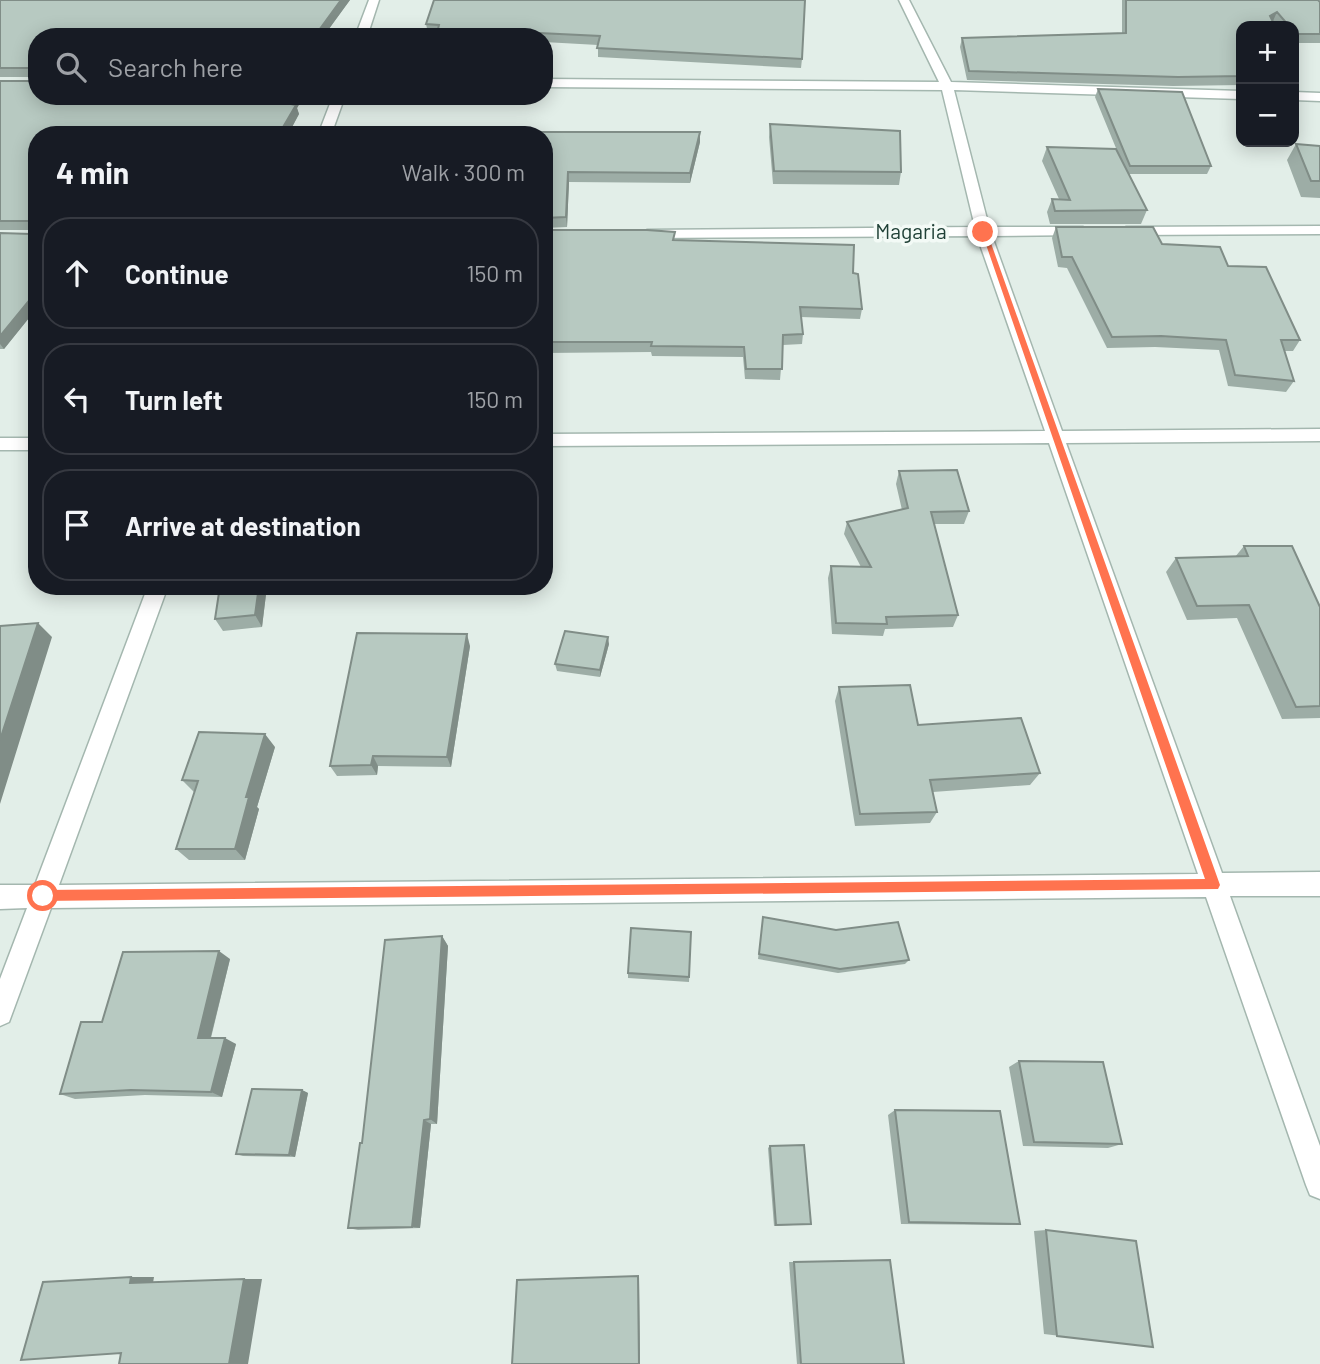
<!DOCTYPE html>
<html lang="en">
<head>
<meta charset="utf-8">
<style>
	:root { --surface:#171b24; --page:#242831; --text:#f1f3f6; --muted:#9ea1a6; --line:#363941 }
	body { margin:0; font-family:Barlow,sans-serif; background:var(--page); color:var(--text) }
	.controls { position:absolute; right:21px; top:21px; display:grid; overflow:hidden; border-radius:14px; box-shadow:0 4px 18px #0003 }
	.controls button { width:63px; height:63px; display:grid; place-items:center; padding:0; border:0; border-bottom:2px solid var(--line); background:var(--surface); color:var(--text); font:35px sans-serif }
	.stop { position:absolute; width:21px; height:21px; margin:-16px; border:5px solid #ff734f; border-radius:50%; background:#fff }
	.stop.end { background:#ff734f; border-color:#fff; box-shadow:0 2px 7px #0008 }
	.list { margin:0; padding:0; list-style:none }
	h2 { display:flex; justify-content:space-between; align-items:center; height:91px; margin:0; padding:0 28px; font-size:30px }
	h2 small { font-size:23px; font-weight:400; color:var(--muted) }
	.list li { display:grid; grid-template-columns:46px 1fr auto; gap:21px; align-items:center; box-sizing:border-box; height:112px; margin:0 14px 14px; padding:0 14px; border:2px solid var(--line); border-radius:28px }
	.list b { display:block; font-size:26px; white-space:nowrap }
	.list em { font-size:23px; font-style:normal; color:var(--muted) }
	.icon { flex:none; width:38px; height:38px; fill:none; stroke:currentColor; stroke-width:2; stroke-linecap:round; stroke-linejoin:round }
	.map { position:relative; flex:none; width:1320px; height:1364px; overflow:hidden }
	.search { position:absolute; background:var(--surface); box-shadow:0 4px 18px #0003; left:28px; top:28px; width:525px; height:77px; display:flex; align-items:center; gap:18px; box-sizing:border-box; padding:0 24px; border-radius:28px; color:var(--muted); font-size:26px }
	.panel { position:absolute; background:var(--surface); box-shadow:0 4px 18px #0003; left:28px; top:126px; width:525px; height:469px; border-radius:28px }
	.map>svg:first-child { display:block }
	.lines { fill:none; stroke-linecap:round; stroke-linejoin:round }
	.minor-casing { stroke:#a4b7af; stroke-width:3 }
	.minor { fill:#fff; fill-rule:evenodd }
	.wall { fill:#9dada6 }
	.shaded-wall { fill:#808d87 }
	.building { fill:#b7c9c1; stroke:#808d87; stroke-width:2 }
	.route { fill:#ff734f }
	.labels { text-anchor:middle; stroke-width:7; stroke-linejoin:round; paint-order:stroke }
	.far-street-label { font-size:21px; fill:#204137; stroke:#f3faf6 }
</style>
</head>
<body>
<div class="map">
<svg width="1320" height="1364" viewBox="0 0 1320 1364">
	<rect width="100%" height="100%" fill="#e2eee8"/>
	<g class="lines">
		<g class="minor-casing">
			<path id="minor" d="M 369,0 L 379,0 L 367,37 L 355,37 Z
				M 899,0 L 909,0 L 951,82 L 1241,91 L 1241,99 L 954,90 L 989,227 L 1083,227 L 1090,231 L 1083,235 L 992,236 L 1062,431 L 1320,429 L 1320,441 L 1066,443 L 1222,873 L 1320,872 L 1320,896 L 1230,896 L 1320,1146 L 1320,1199 L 1310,1195 L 1306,1185 L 1206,897 L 51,908 L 9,1022 L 0,1026 L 0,979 L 27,908 L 0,909 L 0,885 L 35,885 L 148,586 L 168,586 L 59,885 L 1198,874 L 1049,443 L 544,446 L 544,434 L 1045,431 L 977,236 L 647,238 L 640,234 L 647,230 L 975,227 L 942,90 L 544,87 L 544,79 L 939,82 Z
				M 1294,92 L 1320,93 L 1320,101 L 1294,100 Z
				M 333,96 L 345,96 L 331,135 L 318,135 Z
				M 1320,226 L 1320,234 L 1126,235 L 1119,231 L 1126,227 Z
				M 0,438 L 37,438 L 37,450 L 0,450 Z"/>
		</g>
		<use href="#minor" class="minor"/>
	</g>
	<path class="wall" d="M 0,0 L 350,0 L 323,37 L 37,37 L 37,96 L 304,96 L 297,108 L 299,114 L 290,130 L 307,131 L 308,135 L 37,135 L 37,308 L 4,349 L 0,349 L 0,233 L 31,234 L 32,230 L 0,230 L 0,81 L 32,81 L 33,77 L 0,77 Z
		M 434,0 L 802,59 L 801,68 L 598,57 L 598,45 L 544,42 L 544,37 L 436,37 L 437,33 L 428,33 L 426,24 Z
		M 1122,0 L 1318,0 L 1320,2 L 1320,43 L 1294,43 L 1294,26 L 1277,26 L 1273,21 L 1241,26 L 1241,85 L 1173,86 L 967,80 L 960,47 L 962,38 L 1122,33 Z
		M 1098,89 L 1211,166 L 1207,174 L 1129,174 L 1147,210 L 1141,224 L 1050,224 L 1047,212 L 1052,199 L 1059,199 L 1042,161 L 1047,147 L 1118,153 L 1095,97 Z
		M 770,124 L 901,172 L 899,185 L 773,184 L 769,137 Z
		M 700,132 L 700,142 L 690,183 L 569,182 L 567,227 L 544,228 L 544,135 Z
		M 1296,144 L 1320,146 L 1320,198 L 1301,197 L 1287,160 Z
		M 1056,227 L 1162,244 L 1228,266 L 1300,340 L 1293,351 L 1284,351 L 1294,381 L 1286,392 L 1228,386 L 1219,350 L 1155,347 L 1107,348 L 1067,268 L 1058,267 L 1052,238 Z
		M 544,230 L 675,240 L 853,273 L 862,309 L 860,319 L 801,317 L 803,334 L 802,344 L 783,345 L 780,380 L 745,379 L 743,357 L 652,356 L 651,352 L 544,353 L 544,317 L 548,296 L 544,295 Z
		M 899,471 L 969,511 L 964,524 L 934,524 L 958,615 L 953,627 L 885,629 L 883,636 L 832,634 L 828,578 L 831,566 L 861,567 L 844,534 L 847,522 L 902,510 L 896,484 Z
		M 1244,546 L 1320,607 L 1320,718 L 1282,719 L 1237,618 L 1187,620 L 1166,572 L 1176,558 L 1235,557 Z
		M 220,586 L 267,586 L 262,627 L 223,631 L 215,619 Z
		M 609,644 L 600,677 L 557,671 L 555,664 Z
		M 470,646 L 451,767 L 378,766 L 377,775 L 337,776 L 330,766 Z
		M 839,687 L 918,725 L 1040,773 L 1030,785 L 933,792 L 937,812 L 930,823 L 855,826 L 835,701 Z
		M 275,747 L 257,807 L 259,809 L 245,860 L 189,860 L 176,849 L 195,793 L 182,780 Z
		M 763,917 L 909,960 L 905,964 L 838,973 L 758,959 Z
		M 691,932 L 689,982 L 628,978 L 628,973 Z
		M 442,936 L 448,946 L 437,1124 L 431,1124 L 420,1228 L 358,1230 L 348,1228 L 362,1143 Z
		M 230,959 L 211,1038 L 236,1044 L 222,1097 L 145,1095 L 75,1099 L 60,1094 L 102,1022 Z
		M 1019,1061 L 1122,1144 L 1108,1148 L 1023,1146 L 1009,1067 Z
		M 302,1090 L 308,1093 L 295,1157 L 243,1156 L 236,1154 Z
		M 895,1110 L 1020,1224 L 1009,1225 L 901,1224 L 888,1115 Z
		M 770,1146 L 811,1224 L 774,1226 L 768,1148 Z
		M 1046,1230 L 1153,1347 L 1044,1334 L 1034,1231 Z
		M 789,1262 L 794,1262 L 904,1364 L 797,1364 Z"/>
	<path class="shaded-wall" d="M 341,0 L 350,0 L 323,37 L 314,37 Z
		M 1277,12 L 1273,21 L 1266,26 L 1270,16 Z
		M 296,96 L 304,96 L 297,108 L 299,114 L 288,135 L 282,129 L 291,104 Z
		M 700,132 L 700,142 L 690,183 L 690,173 Z
		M 568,172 L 569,182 L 567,227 L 566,217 Z
		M 37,291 L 37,308 L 4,349 L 0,344 L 0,336 Z
		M 259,586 L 267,586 L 262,627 L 255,615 Z
		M 38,623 L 52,637 L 0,804 L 0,740 Z
		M 467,634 L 470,646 L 451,767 L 447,757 Z
		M 608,637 L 609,644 L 600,677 L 600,670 Z
		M 265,734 L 275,747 L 257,807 L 259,809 L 245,860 L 235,849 L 246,797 Z
		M 373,756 L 378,766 L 377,775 L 371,765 Z
		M 442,936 L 448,946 L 437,1124 L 430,1119 Z
		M 219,951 L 230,959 L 209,1044 L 198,1038 Z
		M 225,1038 L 236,1044 L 222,1097 L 211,1092 Z
		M 302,1090 L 308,1093 L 295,1157 L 289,1155 Z
		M 424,1120 L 431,1124 L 420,1228 L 412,1227 Z
		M 638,1276 L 639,1276 L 640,1364 L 639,1364 Z
		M 131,1277 L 154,1277 L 153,1283 L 130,1283 Z
		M 244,1279 L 262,1279 L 248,1364 L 229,1364 Z"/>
	<path class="building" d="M 0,0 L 341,0 L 314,37 L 37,37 L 37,96 L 296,96 L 291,104 L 296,105 L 282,129 L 307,131 L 306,135 L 37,135 L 37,276 L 33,281 L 37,281 L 37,291 L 0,336 L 0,233 L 31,234 L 34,223 L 31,221 L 0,221 L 0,81 L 32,81 L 35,71 L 32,68 L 0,68 Z
		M 434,0 L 805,0 L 802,59 L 597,48 L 600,36 L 480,30 L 478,36 L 436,37 L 439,25 L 426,24 Z
		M 1126,0 L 1318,0 L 1320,2 L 1320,34 L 1295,34 L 1294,26 L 1289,26 L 1277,12 L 1270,16 L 1275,26 L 1241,26 L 1241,33 L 1240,33 L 1241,35 L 1241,76 L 1178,77 L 969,71 L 962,38 L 1126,33 Z
		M 1098,89 L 1182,92 L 1211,166 L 1130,166 Z
		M 770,124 L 900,131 L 901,172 L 774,171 Z
		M 388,132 L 700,132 L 690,173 L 568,172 L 566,217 L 544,218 L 544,135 L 387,135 Z
		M 1296,144 L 1320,146 L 1320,181 L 1311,181 Z
		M 1047,147 L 1116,149 L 1147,210 L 1055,211 L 1052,199 L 1070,200 Z
		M 1056,227 L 1153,227 L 1162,244 L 1220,247 L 1228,266 L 1266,267 L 1300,340 L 1281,340 L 1294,381 L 1235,375 L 1226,340 L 1161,336 L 1112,337 L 1072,257 L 1062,257 Z
		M 544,230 L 647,230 L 675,232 L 673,240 L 854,245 L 853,273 L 858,274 L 862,309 L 800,307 L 803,334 L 783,335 L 782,369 L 746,369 L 744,347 L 651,346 L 652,342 L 544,342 L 544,317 L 549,285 L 544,285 Z
		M 957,470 L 969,511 L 931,512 L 958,615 L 886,617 L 887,624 L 836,623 L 831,566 L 871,567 L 847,522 L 908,508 L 899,471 Z
		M 1244,546 L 1292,546 L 1320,607 L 1320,706 L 1296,707 L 1249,605 L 1197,606 L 1176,558 L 1248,556 Z
		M 220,586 L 259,586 L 255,615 L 215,619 Z
		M 38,623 L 0,740 L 0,626 Z
		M 565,631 L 608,637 L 600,670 L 555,664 Z
		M 357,633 L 467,634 L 447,757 L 373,756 L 371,765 L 330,766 Z
		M 910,685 L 918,725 L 1021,718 L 1040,773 L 930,780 L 937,812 L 860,814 L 839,687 Z
		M 199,732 L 265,734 L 246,797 L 249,797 L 235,849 L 176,849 L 198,781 L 182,780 Z
		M 763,917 L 836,930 L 898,922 L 909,960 L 840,969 L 759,954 Z
		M 631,928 L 691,932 L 689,977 L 628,973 Z
		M 442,936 L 430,1119 L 424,1120 L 412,1227 L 348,1228 L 360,1143 L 362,1143 L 385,940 Z
		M 219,951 L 198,1038 L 225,1038 L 211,1092 L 131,1090 L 60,1094 L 81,1022 L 102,1022 L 123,952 Z
		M 1019,1061 L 1103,1062 L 1122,1144 L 1034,1142 Z
		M 252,1089 L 302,1090 L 289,1155 L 236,1154 Z
		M 895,1110 L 1000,1111 L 1020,1224 L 909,1222 Z
		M 804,1145 L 811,1224 L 776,1225 L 770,1146 Z
		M 1046,1230 L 1136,1241 L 1153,1347 L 1057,1336 Z
		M 890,1260 L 904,1364 L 801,1364 L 794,1262 Z
		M 638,1276 L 639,1364 L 512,1364 L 517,1280 Z
		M 131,1277 L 130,1283 L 244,1279 L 229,1364 L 119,1364 L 121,1353 L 21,1360 L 43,1282 Z"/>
	<path class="route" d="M 981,230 L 987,232 L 1220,885 L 1218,889 L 38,901 L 38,892 L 43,890 L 1205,879 Z"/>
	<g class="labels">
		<g class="far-street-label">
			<text x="911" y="239">Magaria</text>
		</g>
	</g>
</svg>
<div class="controls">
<button>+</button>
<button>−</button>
</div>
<div class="stop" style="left:43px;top:896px"></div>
<div class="stop end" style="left:983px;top:232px"></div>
<div class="search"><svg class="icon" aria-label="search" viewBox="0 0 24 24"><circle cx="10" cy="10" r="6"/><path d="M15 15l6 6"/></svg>Search here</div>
<section class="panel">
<h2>4 min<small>Walk · 300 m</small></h2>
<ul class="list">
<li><svg class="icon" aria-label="ahead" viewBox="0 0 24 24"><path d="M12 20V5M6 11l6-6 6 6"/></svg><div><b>Continue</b></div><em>150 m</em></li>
<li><svg class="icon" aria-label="left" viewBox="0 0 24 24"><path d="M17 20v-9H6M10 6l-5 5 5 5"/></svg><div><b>Turn left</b></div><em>150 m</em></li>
<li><svg class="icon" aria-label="arrive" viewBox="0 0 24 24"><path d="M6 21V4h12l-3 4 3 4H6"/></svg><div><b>Arrive at destination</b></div></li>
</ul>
</section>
</div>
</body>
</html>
